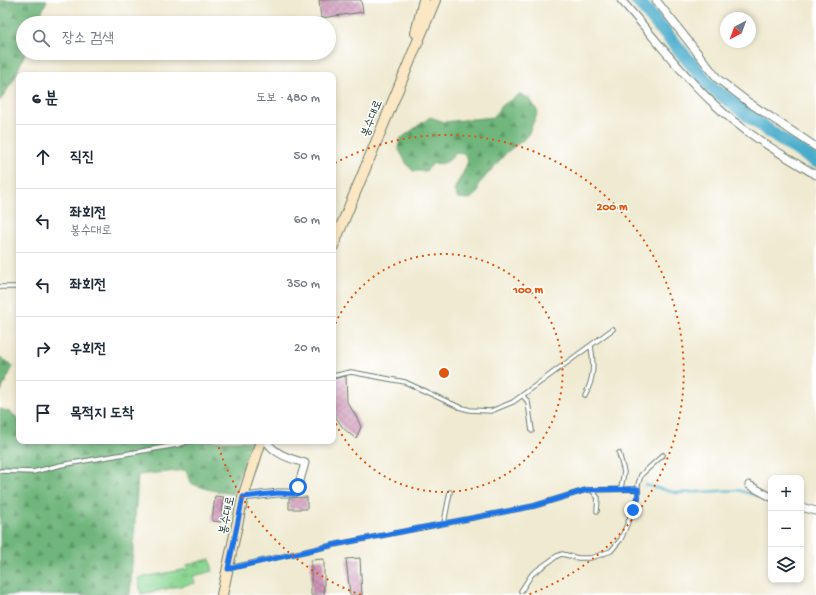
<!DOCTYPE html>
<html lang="ko">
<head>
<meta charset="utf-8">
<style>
	:root { --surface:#fff; --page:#f6f6f7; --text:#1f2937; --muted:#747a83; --line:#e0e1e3 }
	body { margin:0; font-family:"Gochi Hand","Poor Story",sans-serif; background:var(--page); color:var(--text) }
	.controls { position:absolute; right:12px; bottom:12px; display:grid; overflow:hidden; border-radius:8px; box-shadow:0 2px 6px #0003 }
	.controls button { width:36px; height:36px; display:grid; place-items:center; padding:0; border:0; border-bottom:1px solid var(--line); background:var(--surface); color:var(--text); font:20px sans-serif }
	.compass { position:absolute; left:720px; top:12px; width:36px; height:36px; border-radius:50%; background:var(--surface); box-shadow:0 2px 6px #0003; rotate:221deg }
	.stop { position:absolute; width:12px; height:12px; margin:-9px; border:3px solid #1a73e8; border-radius:50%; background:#fff }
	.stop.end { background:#1a73e8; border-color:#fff; box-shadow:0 1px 4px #0008 }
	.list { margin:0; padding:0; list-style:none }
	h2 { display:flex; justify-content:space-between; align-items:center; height:52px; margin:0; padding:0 16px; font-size:17px }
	h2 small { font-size:13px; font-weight:400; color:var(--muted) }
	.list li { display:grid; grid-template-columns:26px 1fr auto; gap:12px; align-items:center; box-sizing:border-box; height:64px; padding:0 16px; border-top:1px solid var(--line) }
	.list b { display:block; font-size:15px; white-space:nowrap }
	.list p { margin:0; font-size:13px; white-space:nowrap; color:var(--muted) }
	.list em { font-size:13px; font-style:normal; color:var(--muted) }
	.icon { flex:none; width:22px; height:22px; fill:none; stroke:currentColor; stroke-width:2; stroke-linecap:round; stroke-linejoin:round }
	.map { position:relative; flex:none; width:816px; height:595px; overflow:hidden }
	.search { position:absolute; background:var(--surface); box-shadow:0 2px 6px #0003; left:16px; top:16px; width:320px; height:44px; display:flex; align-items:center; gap:10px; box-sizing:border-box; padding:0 14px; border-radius:22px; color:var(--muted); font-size:15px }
	.panel { position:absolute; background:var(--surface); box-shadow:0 2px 6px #0003; left:16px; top:72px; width:320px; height:372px; border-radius:8px }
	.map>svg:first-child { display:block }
	.grass { fill:url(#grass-tufts); stroke:#548963 }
	.forest { fill:url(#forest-firs); stroke:#477a58 }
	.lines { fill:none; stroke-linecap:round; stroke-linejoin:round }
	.stream { stroke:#4aacca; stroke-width:2.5 }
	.river { stroke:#4aacca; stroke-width:14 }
	.building { fill:url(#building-cross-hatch) }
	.service-casing { stroke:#687a6b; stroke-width:5.5 }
	.minor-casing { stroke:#687a6b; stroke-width:9 }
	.secondary-casing { stroke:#687a6b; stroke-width:12 }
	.service { stroke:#fff; stroke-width:3.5 }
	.minor { stroke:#fff; stroke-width:7 }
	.secondary { stroke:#fbe7c3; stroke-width:10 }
	.route { stroke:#1a73e8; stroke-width:5 }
	.ring { fill:none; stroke:#de580e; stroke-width:2; stroke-dasharray:2 4 }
	.labels { text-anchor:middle; stroke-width:3; stroke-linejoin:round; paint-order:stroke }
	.street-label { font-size:12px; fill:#1f3d34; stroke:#fff }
	.centre { fill:#de580e; stroke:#fff; stroke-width:2 }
	.ring-label { font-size:12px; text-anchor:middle; font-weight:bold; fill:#de580e; stroke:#fff; stroke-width:3; stroke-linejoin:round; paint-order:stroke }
</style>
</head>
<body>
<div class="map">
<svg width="816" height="595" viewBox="0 0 816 595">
	<defs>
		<pattern id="grass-tufts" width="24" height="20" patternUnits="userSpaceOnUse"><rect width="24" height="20" fill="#8ad592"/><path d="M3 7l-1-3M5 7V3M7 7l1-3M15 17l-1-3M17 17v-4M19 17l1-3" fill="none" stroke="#70ae78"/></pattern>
		<pattern id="forest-firs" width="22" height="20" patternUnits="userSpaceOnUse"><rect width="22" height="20" fill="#6fb67c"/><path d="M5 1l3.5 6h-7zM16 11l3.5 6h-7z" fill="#5b9566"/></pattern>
		<pattern id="building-cross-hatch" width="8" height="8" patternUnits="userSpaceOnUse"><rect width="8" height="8" fill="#cf94b7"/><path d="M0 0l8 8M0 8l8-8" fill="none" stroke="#a77a96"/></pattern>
	</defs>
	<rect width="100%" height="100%" fill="#fff"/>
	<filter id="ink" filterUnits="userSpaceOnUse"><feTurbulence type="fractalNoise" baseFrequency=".025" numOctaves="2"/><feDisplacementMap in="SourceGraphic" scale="8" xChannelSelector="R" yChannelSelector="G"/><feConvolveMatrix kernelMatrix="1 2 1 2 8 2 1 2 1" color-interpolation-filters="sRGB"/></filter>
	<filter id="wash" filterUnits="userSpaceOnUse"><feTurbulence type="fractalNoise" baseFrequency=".012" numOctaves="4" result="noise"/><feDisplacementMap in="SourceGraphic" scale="16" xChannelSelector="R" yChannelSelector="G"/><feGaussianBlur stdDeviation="0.9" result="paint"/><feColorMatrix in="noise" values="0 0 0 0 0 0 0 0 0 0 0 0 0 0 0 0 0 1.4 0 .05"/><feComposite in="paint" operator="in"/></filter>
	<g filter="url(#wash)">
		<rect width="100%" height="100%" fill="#efead1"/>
		<path class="grass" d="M 210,559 L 213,571 L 193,576 L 195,583 L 141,594 L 138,578 L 188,569 L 187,565 Z"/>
		<path class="forest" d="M 0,0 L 47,0 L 37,23 L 23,23 L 23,53 L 25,53 L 14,79 L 0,101 Z
			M 520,94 L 530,99 L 538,112 L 527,137 L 507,152 L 478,185 L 478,192 L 470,199 L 458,198 L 454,190 C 459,179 465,172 468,160 L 464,154 L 456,153 C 449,161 445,165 434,163 L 426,171 L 413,171 L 408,166 L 398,148 L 400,139 L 430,117 L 444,122 L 494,117 L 500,107 Z
			M 0,357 L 13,366 L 0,393 Z
			M 0,409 L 10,412 L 19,419 L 19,441 L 252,441 L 232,494 L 207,489 L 190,483 L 186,470 L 138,475 L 130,595 L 0,595 Z"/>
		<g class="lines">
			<path class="stream" d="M 645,485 L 677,493 L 738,490 L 768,499"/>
			<path class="river" d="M 637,0 L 711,87 L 777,137 L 816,161"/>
		</g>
		<g id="blocks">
			<path class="building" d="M 319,0 L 361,0 L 363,12 L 321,18 Z
				M 346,376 L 347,402 L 356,416 L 361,427 L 356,439 L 343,428 L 333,413 L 333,379 Z
				M 215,496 L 224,497 L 221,522 L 212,521 Z
				M 307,497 L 307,509 L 289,509 L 289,498 Z
				M 360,558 L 362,595 L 350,595 L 346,559 Z
				M 324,559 L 324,595 L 311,595 L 311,560 Z"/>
		</g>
	</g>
	<g filter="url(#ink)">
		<use href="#blocks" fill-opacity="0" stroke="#687a6b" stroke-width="1"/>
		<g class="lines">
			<g class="service-casing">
				<path id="service" d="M 0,287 L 19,287
					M 333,376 L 351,372 L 405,382 L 459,407 L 470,410 L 491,411 L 513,402 L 613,329
					M 585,395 C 594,379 594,364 591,346
					M 523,396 L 528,402 L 532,431
					M 619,453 L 624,472 L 621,488
					M 0,471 L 33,472 L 61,465 L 177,445 L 190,441
					M 592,490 L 638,489
					M 444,523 L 450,492
					M 229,568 L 338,544 L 534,506 L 586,490 L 592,490 L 598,498 L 597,511
					M 521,591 L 532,574 L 557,556 L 562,554 L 578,558 L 591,558 L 611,551 L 621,539 L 638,498 L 638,485 L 641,475 L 663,455"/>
			</g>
			<g class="minor-casing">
				<path id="minor" d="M 621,0 C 652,34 680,73 714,104 C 744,133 781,154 816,175
					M 656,0 L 718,79 L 748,102 L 816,147
					M 749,485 L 771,497
					M 243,497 L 278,493 L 294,493 L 298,487 L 305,463 C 289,458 276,455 266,441
					M 801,507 L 816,511"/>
			</g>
			<g class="secondary-casing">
				<path id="secondary" d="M 416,33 L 424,0
					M 333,246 L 435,0
					M 222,595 L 243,497 L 261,441"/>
			</g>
			<use href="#service" class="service"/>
			<use href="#minor" class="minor"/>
			<use href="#secondary" class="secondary"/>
		</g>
	</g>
	<g class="lines" filter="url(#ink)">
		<path class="route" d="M 298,487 L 294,494 L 278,493 L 243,497 L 228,569 L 338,544 L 534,506 L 586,490 L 638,489 L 638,498 L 633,510"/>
	</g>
	<g class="ring">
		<path d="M333 329A119 119 0 1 1 333 417"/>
		<path d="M361 595A237 237 0 0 1 217 442M335 163A237 237 0 1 1 527 595"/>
	</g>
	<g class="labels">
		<g class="street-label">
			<text transform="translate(371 118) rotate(-68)" y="4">봉수대로</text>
			<text transform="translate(226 515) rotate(-78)" y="4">봉수대로</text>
		</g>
	</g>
	<circle cx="444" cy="373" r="6" class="centre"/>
	<g class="ring-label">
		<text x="612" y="210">200 m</text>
		<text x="528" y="293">100 m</text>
	</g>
</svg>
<div class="controls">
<button>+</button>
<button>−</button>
<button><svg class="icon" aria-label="layers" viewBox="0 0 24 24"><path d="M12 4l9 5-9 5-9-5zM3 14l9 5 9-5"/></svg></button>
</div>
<svg class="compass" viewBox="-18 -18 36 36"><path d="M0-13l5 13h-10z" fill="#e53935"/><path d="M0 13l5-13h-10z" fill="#747a83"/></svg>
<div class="stop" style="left:298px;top:487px"></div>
<div class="stop end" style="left:633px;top:510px"></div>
<div class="search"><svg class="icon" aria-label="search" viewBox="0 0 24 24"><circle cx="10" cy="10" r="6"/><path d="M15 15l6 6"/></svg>장소 검색</div>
<section class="panel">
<h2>6 분<small>도보 · 480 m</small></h2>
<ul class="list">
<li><svg class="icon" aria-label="ahead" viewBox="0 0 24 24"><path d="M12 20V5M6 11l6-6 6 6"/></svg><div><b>직진</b></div><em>50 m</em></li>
<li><svg class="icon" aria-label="left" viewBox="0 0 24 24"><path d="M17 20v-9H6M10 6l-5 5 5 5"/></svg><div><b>좌회전</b><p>봉수대로</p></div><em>60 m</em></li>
<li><svg class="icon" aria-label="left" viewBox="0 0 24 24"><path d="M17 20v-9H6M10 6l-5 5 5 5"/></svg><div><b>좌회전</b></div><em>350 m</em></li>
<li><svg class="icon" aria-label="right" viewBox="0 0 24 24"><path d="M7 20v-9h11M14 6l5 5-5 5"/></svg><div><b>우회전</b></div><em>20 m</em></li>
<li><svg class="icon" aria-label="arrive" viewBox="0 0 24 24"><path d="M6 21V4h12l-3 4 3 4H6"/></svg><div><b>목적지 도착</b></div></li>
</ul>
</section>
</div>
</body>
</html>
